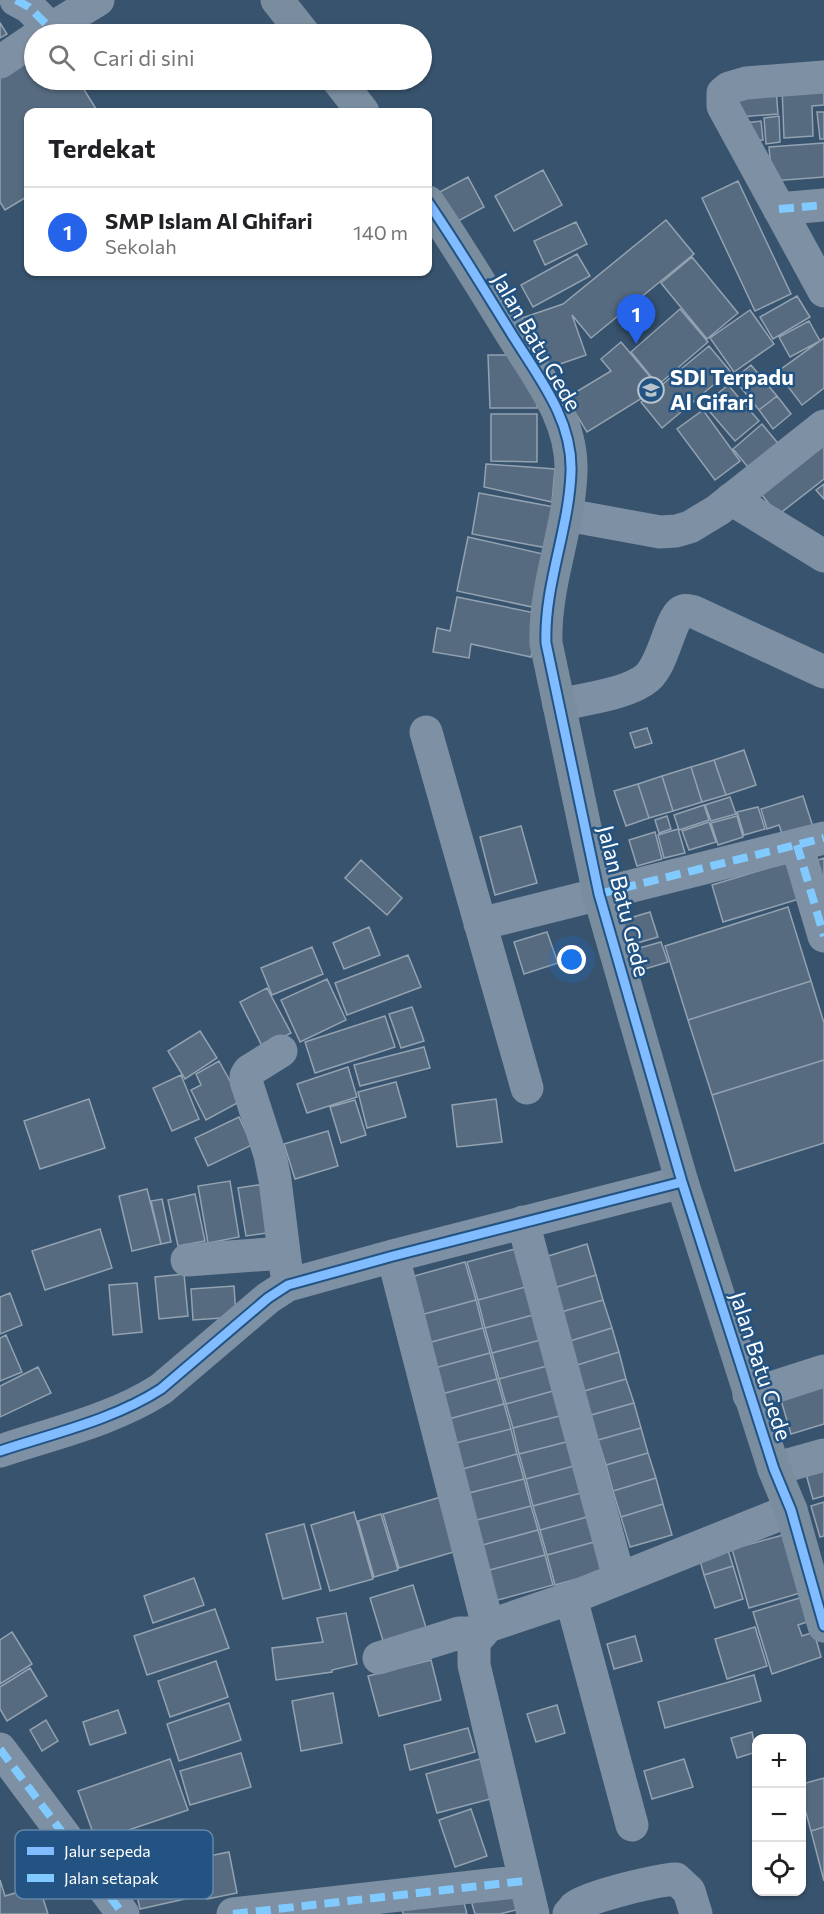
<!DOCTYPE html>
<html lang="id">
<head>
<meta charset="utf-8">
<style>
	:root { --surface:#fff; --page:#f6f6f6; --text:#202124; --muted:#757577; --line:#e0e0e0; --accent:#2563eb }
	body { margin:0; font-family:Commissioner,sans-serif; background:var(--page); color:var(--text) }
	.controls { position:absolute; right:18px; bottom:18px; display:grid; overflow:hidden; border-radius:12px; box-shadow:0 2px 4px #0004 }
	.controls button { width:54px; height:54px; display:grid; place-items:center; padding:0; border:0; border-bottom:2px solid var(--line); background:var(--surface); color:var(--text); font:30px sans-serif }
	.you { position:absolute; left:572px; top:960px; width:21px; height:21px; margin:-15px; border:4px solid #fff; border-radius:50%; background:#1a73e8; box-shadow:0 0 0 9px #1a73e833 }
	.badge { display:grid; place-items:center; width:39px; height:39px; border-radius:50%; background:var(--accent); color:#fff; font-size:20px; font-weight:700 }
	.pin { position:absolute; translate:-50% -50px; filter:drop-shadow(0 2px 3px #0008) }
	.pin::after { content:''; position:absolute; top:32px; width:21px; height:18px; background:inherit; clip-path:polygon(0 0,100% 0,50% 100%) }
	.list { margin:0; padding:0; list-style:none }
	h2 { display:flex; justify-content:space-between; align-items:center; height:78px; margin:0; padding:0 24px; font-size:26px }
	h2 small { font-size:20px; font-weight:400; color:var(--muted) }
	.list li { display:grid; grid-template-columns:39px 1fr auto; gap:18px; align-items:center; box-sizing:border-box; height:90px; padding:0 24px; border-top:2px solid var(--line) }
	.list b { display:block; font-size:22px; white-space:nowrap }
	.list p { margin:0; font-size:20px; white-space:nowrap; color:var(--muted) }
	.list em { font-size:20px; font-style:normal; color:var(--muted) }
	.icon { flex:none; width:33px; height:33px; fill:none; stroke:currentColor; stroke-width:2; stroke-linecap:round; stroke-linejoin:round }
	.map { position:relative; flex:none; width:824px; height:1914px; overflow:hidden }
	.search { position:absolute; background:var(--surface); box-shadow:0 2px 4px #0004; left:24px; top:24px; width:408px; height:66px; display:flex; align-items:center; gap:15px; box-sizing:border-box; padding:0 21px; border-radius:33px; color:var(--muted); font-size:22px }
	.panel { position:absolute; background:var(--surface); box-shadow:0 2px 4px #0004; left:24px; top:108px; width:408px; height:168px; border-radius:12px }
	.map>svg:first-child { display:block }
	.building { fill:#566b7f; stroke:#92a2b1; stroke-width:1.5 }
	.lines { fill:none; stroke-linecap:round; stroke-linejoin:round }
	.street { stroke:#7e90a3; stroke-width:33 }
	.secondary { stroke:#798d9f; stroke-width:33 }
	.quiet { stroke:#80caff; stroke-width:8; stroke-dasharray:15 8; stroke-linecap:butt }
	.cycleway-casing { stroke:#225383; stroke-width:13 }
	.cycleway { stroke:#80bcff; stroke-width:9 }
	.labels { text-anchor:middle; stroke-width:5; stroke-linejoin:round; paint-order:stroke }
	.street-label { font-size:22px; fill:#fff; stroke:#225383 }
	.poi-label { font-size:22px; font-weight:bold; fill:#fff; stroke:#225383; text-anchor:start }
	.key { fill:#225383; stroke:#6487a8; stroke-width:1.5 }
	.key-label { font-size:16px; fill:#fff }
</style>
</head>
<body>
<div class="map">
<svg width="824" height="1914" viewBox="0 0 824 1914">
	<rect width="100%" height="100%" fill="#38536d"/>
	<path class="building" d="M 0,23 L 7,34 L 0,38 Z
		M 34,55 L 34,80 L 78,80 L 98,112 L 28,112 L 28,196 L 5,210 L 0,202 L 0,77 Z
		M 824,86 L 824,105 L 812,106 L 813,136 L 784,138 L 782,87 Z
		M 776,89 L 778,114 L 739,117 L 732,92 Z
		M 817,112 L 824,112 L 824,139 L 820,139 Z
		M 779,116 L 780,142 L 766,144 L 764,118 Z
		M 761,121 L 763,140 L 747,142 L 745,123 Z
		M 824,143 L 824,177 L 772,181 L 769,147 Z
		M 543,170 L 562,205 L 514,231 L 495,196 Z
		M 468,177 L 484,207 L 449,226 L 432,196 Z
		M 738,181 L 791,294 L 755,311 L 702,198 Z
		M 666,220 L 694,254 L 591,338 L 572,315 L 586,355 L 540,371 L 522,318 L 563,304 Z
		M 576,222 L 587,244 L 545,265 L 534,241 Z
		M 577,254 L 590,276 L 533,307 L 521,285 Z
		M 692,257 L 738,313 L 707,339 L 661,283 Z
		M 797,296 L 810,317 L 773,339 L 760,317 Z
		M 680,309 L 708,342 L 658,385 L 631,352 Z
		M 750,310 L 774,344 L 734,372 L 710,338 Z
		M 809,321 L 820,341 L 790,357 L 779,337 Z
		M 824,338 L 824,388 L 802,405 L 777,372 Z
		M 621,342 L 657,385 L 639,400 L 587,432 L 566,398 L 611,371 L 601,359 Z
		M 709,346 L 730,371 L 662,428 L 641,402 Z
		M 488,355 L 511,355 L 538,393 L 537,408 L 490,408 Z
		M 751,365 L 777,396 L 759,410 L 734,379 Z
		M 728,385 L 759,421 L 735,441 L 704,405 Z
		M 777,396 L 791,414 L 773,429 L 759,410 Z
		M 703,410 L 740,461 L 715,480 L 677,429 Z
		M 491,414 L 537,414 L 537,462 L 491,461 Z
		M 762,424 L 786,453 L 757,478 L 733,449 Z
		M 824,438 L 824,479 L 778,515 L 758,490 Z
		M 486,464 L 555,469 L 552,502 L 484,487 Z
		M 824,484 L 824,499 L 816,490 Z
		M 479,493 L 560,508 L 553,549 L 472,534 Z
		M 468,537 L 543,554 L 532,607 L 457,591 Z
		M 457,597 L 540,614 L 531,657 L 471,644 L 469,658 L 433,652 L 437,628 L 450,631 Z
		M 647,728 L 652,743 L 635,748 L 630,733 Z
		M 744,750 L 756,785 L 726,795 L 714,760 Z
		M 714,760 L 726,795 L 702,802 L 691,767 Z
		M 691,767 L 702,802 L 673,811 L 662,776 Z
		M 662,776 L 673,811 L 649,818 L 638,784 Z
		M 638,784 L 649,818 L 626,826 L 614,791 Z
		M 803,796 L 814,830 L 784,839 L 779,825 L 767,829 L 761,809 Z
		M 730,797 L 736,814 L 711,821 L 705,805 Z
		M 704,805 L 709,820 L 679,830 L 674,815 Z
		M 758,807 L 765,829 L 744,835 L 737,812 Z
		M 667,816 L 671,829 L 659,833 L 655,820 Z
		M 737,816 L 743,837 L 718,845 L 711,823 Z
		M 709,822 L 716,842 L 689,850 L 682,831 Z
		M 521,826 L 537,883 L 495,895 L 480,837 Z
		M 678,829 L 685,853 L 664,858 L 658,835 Z
		M 655,832 L 662,859 L 637,866 L 629,840 Z
		M 824,858 L 824,888 L 812,862 Z
		M 361,860 L 402,898 L 387,915 L 345,878 Z
		M 788,862 L 799,899 L 723,922 L 712,885 Z
		M 788,907 L 811,981 L 688,1020 L 665,946 Z
		M 650,912 L 658,937 L 627,946 L 620,921 Z
		M 369,927 L 380,955 L 344,969 L 333,943 Z
		M 547,932 L 558,963 L 524,974 L 514,942 Z
		M 661,942 L 668,962 L 635,972 L 629,951 Z
		M 312,947 L 323,974 L 272,995 L 261,968 Z
		M 408,955 L 421,987 L 347,1015 L 335,983 Z
		M 327,979 L 346,1020 L 300,1042 L 281,1000 Z
		M 811,981 L 824,1023 L 824,1060 L 712,1095 L 688,1020 Z
		M 267,988 L 291,1033 L 263,1048 L 240,1002 Z
		M 412,1007 L 424,1041 L 401,1048 L 389,1014 Z
		M 385,1016 L 395,1047 L 315,1073 L 305,1042 Z
		M 200,1031 L 217,1058 L 185,1079 L 168,1051 Z
		M 424,1047 L 430,1068 L 360,1086 L 354,1065 Z
		M 824,1060 L 824,1143 L 735,1171 L 712,1095 Z
		M 219,1061 L 241,1101 L 206,1120 L 191,1090 L 201,1085 L 196,1074 Z
		M 348,1067 L 357,1097 L 307,1113 L 297,1084 Z
		M 181,1075 L 199,1119 L 172,1131 L 153,1088 Z
		M 396,1082 L 406,1117 L 367,1128 L 358,1092 Z
		M 89,1099 L 105,1148 L 40,1169 L 24,1121 Z
		M 496,1099 L 502,1142 L 457,1147 L 452,1105 Z
		M 355,1100 L 366,1135 L 341,1143 L 330,1107 Z
		M 239,1117 L 252,1145 L 208,1166 L 195,1138 Z
		M 328,1131 L 338,1166 L 295,1179 L 284,1144 Z
		M 230,1181 L 239,1237 L 208,1243 L 198,1186 Z
		M 265,1184 L 274,1232 L 246,1236 L 238,1188 Z
		M 147,1189 L 161,1244 L 132,1251 L 119,1196 Z
		M 195,1194 L 205,1241 L 178,1246 L 168,1200 Z
		M 162,1199 L 171,1242 L 161,1244 L 151,1201 Z
		M 100,1229 L 112,1268 L 45,1290 L 32,1251 Z
		M 587,1244 L 596,1275 L 554,1288 L 545,1257 Z
		M 526,1246 L 536,1284 L 478,1300 L 467,1262 Z
		M 465,1262 L 476,1300 L 417,1316 L 407,1278 Z
		M 184,1274 L 188,1316 L 159,1319 L 155,1277 Z
		M 596,1275 L 603,1300 L 561,1312 L 554,1288 Z
		M 137,1283 L 142,1332 L 113,1335 L 109,1285 Z
		M 536,1284 L 544,1312 L 485,1328 L 478,1300 Z
		M 234,1286 L 236,1317 L 193,1320 L 191,1289 Z
		M 10,1293 L 22,1325 L 0,1334 L 0,1297 Z
		M 476,1300 L 483,1328 L 424,1344 L 417,1316 Z
		M 603,1300 L 612,1328 L 570,1341 L 561,1312 Z
		M 544,1312 L 551,1337 L 492,1353 L 485,1328 Z
		M 483,1328 L 490,1353 L 431,1369 L 424,1344 Z
		M 612,1328 L 619,1352 L 577,1365 L 570,1341 Z
		M 6,1335 L 22,1372 L 0,1381 L 0,1338 Z
		M 551,1337 L 558,1363 L 499,1379 L 492,1353 Z
		M 619,1352 L 626,1379 L 584,1391 L 577,1365 Z
		M 490,1353 L 497,1379 L 438,1395 L 431,1369 Z
		M 558,1363 L 564,1388 L 506,1404 L 499,1379 Z
		M 38,1367 L 51,1393 L 0,1417 L 0,1386 Z
		M 824,1376 L 824,1424 L 791,1434 L 778,1390 Z
		M 497,1379 L 504,1404 L 445,1420 L 438,1395 Z
		M 626,1379 L 634,1403 L 591,1415 L 584,1391 Z
		M 564,1388 L 571,1413 L 513,1428 L 506,1404 Z
		M 634,1403 L 641,1428 L 598,1440 L 591,1415 Z
		M 504,1404 L 511,1429 L 452,1444 L 445,1420 Z
		M 571,1413 L 578,1439 L 519,1454 L 513,1428 Z
		M 641,1428 L 648,1453 L 606,1465 L 598,1440 Z
		M 511,1429 L 517,1454 L 459,1470 L 452,1444 Z
		M 578,1439 L 585,1463 L 526,1479 L 519,1454 Z
		M 648,1453 L 656,1478 L 613,1491 L 606,1465 Z
		M 517,1454 L 524,1479 L 465,1494 L 459,1470 Z
		M 824,1461 L 824,1496 L 813,1499 L 804,1467 Z
		M 585,1463 L 592,1490 L 533,1506 L 526,1479 Z
		M 656,1478 L 663,1504 L 621,1517 L 613,1491 Z
		M 524,1479 L 531,1506 L 473,1521 L 465,1494 Z
		M 592,1490 L 598,1514 L 540,1530 L 533,1506 Z
		M 451,1494 L 467,1548 L 399,1568 L 383,1514 Z
		M 824,1502 L 824,1536 L 820,1537 L 811,1506 Z
		M 663,1504 L 672,1535 L 630,1547 L 621,1517 Z
		M 531,1506 L 538,1530 L 479,1546 L 473,1521 Z
		M 354,1512 L 373,1579 L 330,1591 L 311,1525 Z
		M 381,1514 L 398,1570 L 374,1577 L 358,1521 Z
		M 598,1514 L 605,1539 L 547,1555 L 540,1530 Z
		M 304,1524 L 321,1589 L 283,1599 L 266,1534 Z
		M 538,1530 L 545,1555 L 486,1571 L 479,1546 Z
		M 783,1535 L 800,1593 L 749,1608 L 732,1549 Z
		M 605,1539 L 613,1569 L 555,1585 L 547,1555 Z
		M 727,1547 L 733,1566 L 704,1575 L 699,1557 Z
		M 545,1555 L 553,1585 L 494,1601 L 486,1571 Z
		M 733,1566 L 743,1599 L 715,1608 L 704,1575 Z
		M 194,1578 L 204,1605 L 153,1623 L 144,1596 Z
		M 413,1585 L 427,1631 L 384,1644 L 370,1598 Z
		M 803,1597 L 810,1621 L 798,1625 L 802,1636 L 814,1632 L 821,1657 L 772,1674 L 753,1612 Z
		M 215,1609 L 229,1648 L 147,1675 L 134,1636 Z
		M 346,1613 L 357,1664 L 332,1670 L 332,1672 L 276,1680 L 272,1648 L 323,1642 L 317,1618 Z
		M 755,1627 L 767,1666 L 727,1679 L 715,1639 Z
		M 12,1632 L 32,1664 L 0,1684 L 0,1640 Z
		M 635,1636 L 642,1661 L 614,1669 L 607,1644 Z
		M 431,1660 L 441,1700 L 379,1716 L 368,1676 Z
		M 216,1661 L 228,1697 L 170,1717 L 158,1681 Z
		M 30,1668 L 47,1696 L 7,1721 L 0,1709 L 0,1687 Z
		M 754,1675 L 761,1701 L 665,1728 L 658,1702 Z
		M 333,1693 L 342,1743 L 301,1751 L 292,1701 Z
		M 229,1703 L 241,1740 L 179,1761 L 167,1724 Z
		M 557,1705 L 565,1733 L 536,1742 L 527,1714 Z
		M 118,1710 L 126,1733 L 90,1745 L 83,1722 Z
		M 46,1720 L 58,1741 L 42,1751 L 30,1730 Z
		M 468,1728 L 475,1752 L 410,1770 L 404,1745 Z
		M 752,1732 L 756,1752 L 737,1758 L 731,1738 Z
		M 241,1753 L 251,1787 L 190,1805 L 180,1771 Z
		M 487,1757 L 498,1797 L 437,1813 L 426,1774 Z
		M 170,1759 L 188,1810 L 96,1841 L 78,1791 Z
		M 684,1759 L 693,1787 L 652,1799 L 644,1771 Z
		M 824,1778 L 824,1827 L 811,1831 L 802,1798 L 802,1784 Z
		M 471,1809 L 487,1856 L 455,1867 L 439,1820 Z
		M 824,1827 L 824,1881 L 811,1831 Z
		M 229,1852 L 237,1893 L 207,1899 L 199,1858 Z
		M 194,1858 L 203,1895 L 140,1909 L 132,1873 Z
		M 0,1880 L 5,1896 L 39,1886 L 48,1914 L 0,1914 Z
		M 517,1885 L 523,1908 L 500,1914 L 475,1914 L 470,1897 Z
		M 461,1892 L 467,1914 L 403,1914 L 402,1909 Z"/>
	<g class="lines">
		<path class="street" d="M 16,0 L 29,7 L 51,29
			M 42,34 L 98,0
			M 0,62 L 34,39
			M 824,77 L 746,83 L 729,88 L 723,93 L 723,106 L 824,291
			M 779,209 L 824,205
			M 731,499 L 824,556
			M 567,515 L 660,532 L 676,531 L 690,527 L 718,510 L 824,426
			M 559,705 C 584,699 628,694 647,678 C 664,663 669,622 681,612 C 685,609 689,611 694,612 L 824,672
			M 426,732 L 527,1088
			M 797,845 L 824,936
			M 480,924 L 824,838
			M 281,1051 L 249,1071 L 246,1076 L 246,1081 L 270,1155 L 275,1180 L 288,1285
			M 523,1222 L 619,1578
			M 393,1256 L 488,1626
			M 187,1260 L 284,1253
			M 749,1395 L 824,1371
			M 0,1451 C 54,1433 113,1420 161,1389 L 268,1298 L 288,1285 L 393,1256 L 682,1182
			M 774,1469 L 824,1455
			M 571,1598 L 632,1825
			M 379,1658 L 459,1633 L 480,1633
			M 0,1749 L 123,1914
			M 233,1914 L 524,1881
			M 533,1914 L 474,1665 L 474,1642 L 488,1626 L 571,1598 L 791,1510
			M 569,1914 C 571,1912 573,1909 575,1907 C 590,1896 657,1880 676,1879 L 689,1891 L 696,1914"/>
		<path class="secondary" d="M 277,0 L 304,34
			M 338,80 L 363,112
			M 428,202 C 456,243 482,286 508,328 C 535,373 573,417 571,472 C 569,530 544,585 546,643 L 599,894 L 682,1182 L 774,1469 L 791,1510 L 824,1626"/>
		<path class="quiet" d="M 16,0 L 29,7 L 51,29
			M 779,209 L 824,205
			M 797,845 L 824,936
			M 599,894 L 824,838
			M 0,1749 L 123,1914
			M 233,1914 L 524,1881"/>
		<g class="cycleway-casing">
			<path id="cycleway" d="M 428,202 C 456,243 482,286 508,328 C 535,373 573,417 571,472 C 569,530 544,585 546,643 L 599,894 L 682,1182 L 774,1469 L 791,1510 L 824,1626
				M 0,1451 C 54,1433 113,1420 161,1389 L 268,1298 L 288,1285 L 393,1256 L 682,1182"/>
		</g>
		<use href="#cycleway" class="cycleway"/>
	</g>
	<defs>
		<g id="school-ring" transform="scale(1.35)"><circle r="9.5" fill="#225383" stroke="#b9c3cc" stroke-width="1.5"/><path d="M0-5L7-2L0 1L-7-2ZM-4 1L0 2.5L4 1V4Q0 6-4 4Z" fill="#b9c3cc"/></g>
	</defs>
	<g fill-rule="evenodd">
		<use href="#school-ring" x="651" y="390"/>
	</g>
	<g class="labels">
		<g class="street-label">
			<text transform="translate(537 342) rotate(60)" y="8">Jalan Batu Gede</text>
			<text transform="translate(624 901) rotate(76)" y="8">Jalan Batu Gede</text>
			<text transform="translate(761 1366) rotate(72)" y="8">Jalan Batu Gede</text>
		</g>
		<g class="poi-label">
			<text x="670" y="385">SDI Terpadu<tspan x="670" dy="25">Al Gifari</tspan></text>
		</g>
	</g>
	<rect x="15" y="1830" width="198" height="69" rx="9" class="key"/>
	<rect x="27" y="1847" width="27" height="8" fill="#80bcff"/>
	<rect x="27" y="1874" width="27" height="8" fill="#80caff"/>
	<g class="key-label">
		<text x="64" y="1857">Jalur sepeda</text>
		<text x="64" y="1884">Jalan setapak</text>
	</g>
</svg>
<div class="controls">
<button>+</button>
<button>−</button>
<button><svg class="icon" aria-label="locate" viewBox="0 0 24 24"><circle cx="12" cy="12" r="6"/><path d="M12 2v4M12 18v4M2 12h4M18 12h4"/></svg></button>
</div>
<div class="you"></div>
<div class="pin badge" style="left:636px;top:344px">1</div>
<div class="search"><svg class="icon" aria-label="search" viewBox="0 0 24 24"><circle cx="10" cy="10" r="6"/><path d="M15 15l6 6"/></svg>Cari di sini</div>
<section class="panel">
<h2>Terdekat<small></small></h2>
<ul class="list">
<li><span class="badge">1</span><div><b>SMP Islam Al Ghifari</b><p>Sekolah</p></div><em>140 m</em></li>
</ul>
</section>
</div>
</body>
</html>
